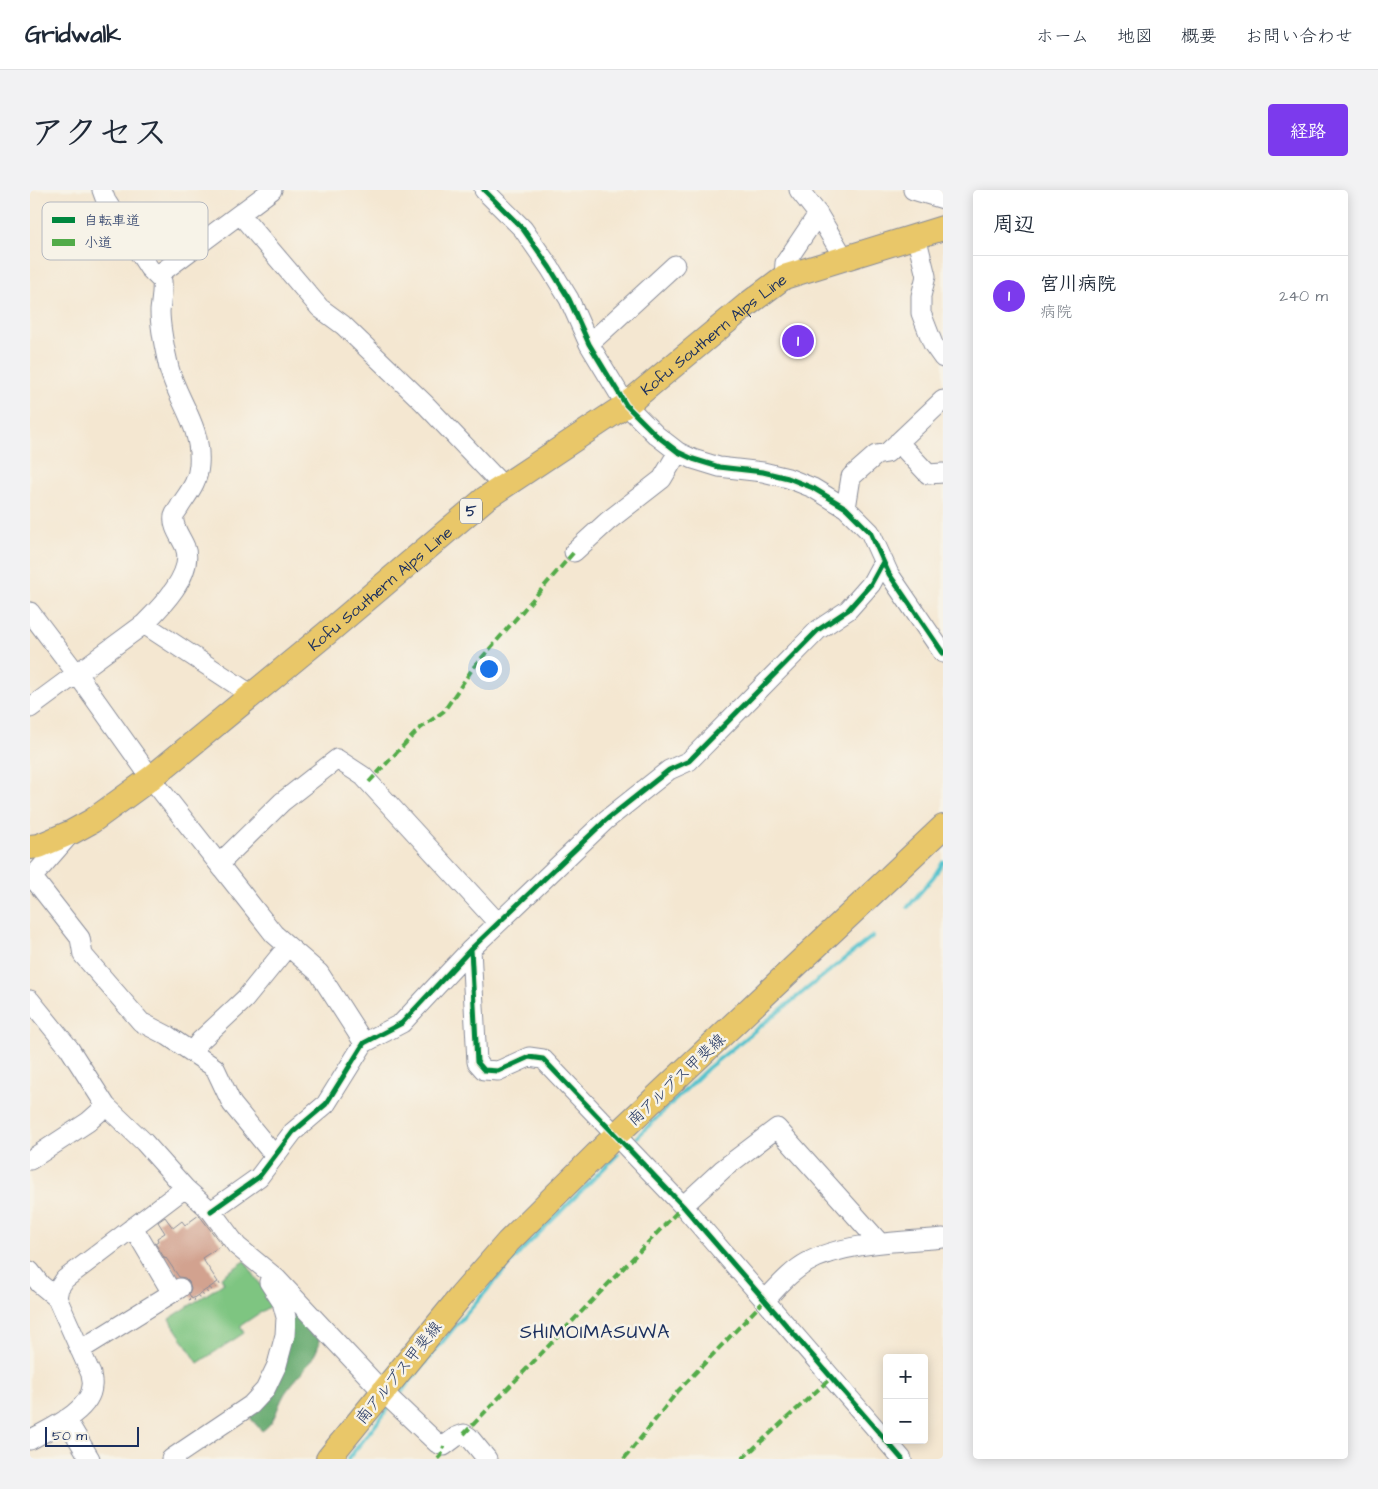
<!DOCTYPE html>
<html lang="ja">
<head>
<meta charset="utf-8">
<style>
	:root { --surface:#fff; --page:#f2f2f3; --text:#1f2937; --muted:#747a83; --line:#e0e1e3; --accent:#7c3aed }
	body { margin:0; font-family:"Architects Daughter","Klee One",sans-serif; background:var(--page); color:var(--text) }
	.controls { position:absolute; right:15px; bottom:15px; display:grid; overflow:hidden; border-radius:5px; box-shadow:0 2px 12px #0003 }
	.controls button { width:45px; height:45px; display:grid; place-items:center; padding:0; border:0; border-bottom:1px solid var(--line); background:var(--surface); color:var(--text); font:25px sans-serif }
	.scale { position:absolute; left:15px; bottom:12px; width:94px; box-sizing:border-box; padding-left:5px; border:2px solid #1b2f5e; border-top:0; font-size:14px; line-height:18px; white-space:nowrap; color:#1b2f5e; -webkit-text-stroke:4px #f7f3e8; paint-order:stroke }
	.you { position:absolute; left:458px; top:478px; width:18px; height:18px; margin:-12px; border:4px solid #fff; border-radius:50%; background:#1a73e8; box-shadow:0 0 0 8px #1a73e833 }
	.badge { display:grid; place-items:center; width:32px; height:32px; border-radius:50%; background:var(--accent); color:#fff; font-size:16px; font-weight:700 }
	.pin { position:absolute; translate:-50% -50%; border:2px solid #fff; box-shadow:0 1px 5px #0006 }
	.list { margin:0; padding:0; list-style:none }
	h2 { display:flex; justify-content:space-between; align-items:center; height:65px; margin:0; padding:0 20px; font-size:21px }
	h2 small { font-size:16px; font-weight:400; color:var(--muted) }
	.list li { display:grid; grid-template-columns:32px 1fr auto; gap:15px; align-items:center; box-sizing:border-box; height:80px; padding:0 20px; border-top:1px solid var(--line) }
	.list b { display:block; font-size:19px; white-space:nowrap }
	.list p { margin:0; font-size:16px; white-space:nowrap; color:var(--muted) }
	.list em { font-size:16px; font-style:normal; color:var(--muted) }
	.map { position:relative; flex:none; width:913px; height:1269px; overflow:hidden; border-radius:5px }
	header { display:flex; align-items:center; gap:30px; box-sizing:border-box; height:70px; padding:0 25px; background:var(--surface); border-bottom:1px solid var(--line) }
	header strong { font-size:24px }
	nav { display:flex; gap:28px; margin-inline-start:auto; font-size:18px }
	.intro { display:flex; align-items:center; justify-content:space-between; box-sizing:border-box; height:120px; padding:0 30px }
	h1 { margin:0; font-size:35px }
	.button { padding:12px 22px; border-radius:5px; background:var(--accent); color:#fff; font-size:18px; font-weight:700 }
	main { display:flex; gap:30px; padding:0 30px }
	aside { flex:1; background:var(--surface); border-radius:5px; box-shadow:0 2px 12px #0003 }
	.map>svg:first-child { display:block }
	.green { fill:#7ec581; stroke:#4c7a70 }
	.forest { fill:#66aa6f; stroke:#406c66 }
	.lines { fill:none; stroke-linecap:round; stroke-linejoin:round }
	.stream { stroke:#56c3ce; stroke-width:4 }
	.building { fill:#d2a28f }
	.minor-casing { stroke:#888b98; stroke-width:21 }
	.major-casing { stroke:#888b98; stroke-width:26 }
	.path { stroke:#888b98; stroke-width:2.5; stroke-dasharray:1 4; stroke-linecap:butt }
	.minor { stroke:#fff; stroke-width:19 }
	.major { stroke:#e9c769; stroke-width:24 }
	.quiet { stroke:#52ab49; stroke-width:4; stroke-dasharray:8 4; stroke-linecap:butt }
	.cycleway-casing { stroke:#f7f3e8; stroke-width:8 }
	.cycleway { stroke:#00873e; stroke-width:5 }
	.labels { text-anchor:middle; stroke-width:5; stroke-linejoin:round; paint-order:stroke }
	.shield { fill:#f7f3e8; stroke:#5d6a87; stroke-width:1 }
	.shield-label { font-size:15px; font-weight:bold; fill:#1b2f5e }
	.street-label { font-size:16px; fill:#1b2f5e; stroke:#f7f3e8 }
	.quarter-label { font-size:19px; letter-spacing:1px; fill:#1b2f5e; stroke:#f7f3e8 }
	.key { fill:#f7f3e8; stroke:#b5b8bf; stroke-width:1 }
	.key-label { font-size:14px; fill:#1b2f5e }
</style>
</head>
<body>
<header>
<strong>Gridwalk</strong>
<nav><a>ホーム</a><a>地図</a><a>概要</a><a>お問い合わせ</a></nav>
</header>
<div class="intro"><h1>アクセス</h1><a class="button">経路</a></div>
<main>
<div class="map">
<svg width="913" height="1269" viewBox="0 0 913 1269">
	<rect width="100%" height="100%" fill="#f7f3e8"/>
	<filter id="ink" filterUnits="userSpaceOnUse"><feTurbulence type="fractalNoise" baseFrequency=".02" numOctaves="2"/><feDisplacementMap in="SourceGraphic" scale="10" xChannelSelector="R" yChannelSelector="G"/><feConvolveMatrix kernelMatrix="1 2 1 2 8 2 1 2 1" color-interpolation-filters="sRGB"/></filter>
	<filter id="wash" filterUnits="userSpaceOnUse"><feTurbulence type="fractalNoise" baseFrequency=".0096" numOctaves="4" result="noise"/><feDisplacementMap in="SourceGraphic" scale="20" xChannelSelector="R" yChannelSelector="G"/><feGaussianBlur stdDeviation="1.12" result="paint"/><feColorMatrix in="noise" values="0 0 0 0 0 0 0 0 0 0 0 0 0 0 0 0 0 1.4 0 .05"/><feComposite in="paint" operator="in"/></filter>
	<g filter="url(#wash)">
		<rect width="100%" height="100%" fill="#f4e7d1"/>
		<path class="green" d="M 215,1071 L 243,1114 L 210,1136 L 214,1143 L 168,1173 L 139,1129 L 194,1093 L 191,1087 Z"/>
		<path class="forest" d="M 264,1124 L 271,1124 C 279,1132 288,1138 289,1149 C 291,1166 262,1191 254,1205 C 246,1219 246,1232 232,1241 L 221,1229 L 222,1222 Z"/>
		<g class="lines">
			<path class="stream" d="M 878,717 L 904,686 L 913,672
				M 607,947 L 678,878 L 843,746
				M 368,1206 L 423,1139 L 494,1058 L 588,964
				M 318,1269 L 359,1218"/>
		</g>
		<g id="blocks">
			<path class="building" d="M 169,1025 L 192,1055 L 172,1068 L 188,1092 L 162,1109 L 159,1104 L 161,1098 L 159,1092 L 155,1088 L 149,1087 L 136,1068 L 135,1069 L 125,1053 L 128,1051 L 127,1048 L 135,1043 L 128,1032 L 135,1027 L 143,1038 L 152,1031 L 155,1035 Z"/>
		</g>
	</g>
	<g filter="url(#ink)">
		<use href="#blocks" fill-opacity="0" stroke="#888b98" stroke-width="1"/>
		<g class="lines">
			<g class="minor-casing">
				<path id="minor" d="M 454,0 L 493,39 L 520,78 L 539,109 L 559,154 L 596,215 L 626,245 L 648,262 L 663,269 L 689,277 L 733,282 L 758,288 L 783,298 L 816,318 L 840,342 L 859,384 L 913,463
					M 769,0 L 788,24 L 814,68
					M 883,0 L 913,9
					M 210,24 L 290,118 L 313,135 L 394,213 L 473,296
					M 886,46 L 896,86 L 891,106 L 891,123 L 903,154 L 913,168
					M 128,85 L 242,0
					M 754,87 L 755,73 L 788,24
					M 559,154 L 645,75
					M 868,252 L 898,284 L 913,283
					M 816,318 L 821,287 L 846,265 L 857,263 L 913,210
					M 544,362 L 578,331 L 632,289 L 648,262
					M 0,422 L 47,484 L 121,588 L 244,744 L 289,783 L 334,853
					M 114,434 L 222,505
					M 0,518 L 114,434 C 131,417 165,383 155,357 C 151,347 142,337 144,326 C 145,322 149,319 150,316 C 159,302 168,292 169,275 C 172,236 148,212 139,178 C 135,160 130,140 130,121 C 131,111 133,102 132,91 L 119,78 L 76,11 L 72,0
					M 190,673 L 252,612 L 307,569 L 333,586 L 468,733
					M 3,688 L 50,748 L 53,765 L 111,832 L 138,846 L 185,878 L 202,914 L 244,965
					M 0,690 L 42,642
					M 441,759 L 447,872 L 454,880 L 468,881 L 499,867 L 513,869 L 653,1016 L 872,1269
					M 0,810 L 39,858 L 76,916 L 114,952 L 155,998 L 181,1021 L 207,1056 L 246,1088 L 352,1201 L 407,1253 L 414,1256 L 426,1247 L 434,1244 L 439,1247 L 457,1269
					M 162,862 L 170,851 L 215,809 L 258,756
					M 0,970 L 58,932 L 76,916
					M 653,1016 L 693,979 L 747,938 L 850,1053
					M 181,1021 L 229,987 L 263,942 L 296,914 L 334,853 L 372,833 L 441,759 L 576,630 L 639,580 L 659,571 L 788,440 L 818,420 L 841,394 L 853,372
					M 103,1037 L 142,1103
					M 0,1081 L 10,1094 L 27,1108
					M 735,1110 C 748,1097 761,1081 778,1072 C 815,1052 872,1052 913,1048
					M 50,1160 L 150,1098
					M 36,1229 L 60,1269
					M 0,1250 C 19,1239 61,1221 62,1196 C 63,1192 61,1188 61,1184 L 27,1108 L 29,1098 L 35,1089 L 155,998
					M 141,1269 L 221,1215 L 235,1200 L 247,1175 L 255,1145 L 256,1127 L 252,1112 L 239,1092"/>
			</g>
			<g class="major-casing">
				<g id="major">
					<path id="s1" d="M 0,657 L 9,656 L 42,642 L 62,631 L 121,588 L 297,443 L 456,308 L 596,215 L 718,114 L 754,87 L 913,38"/>
					<path d="M 298,1269 L 431,1106 L 478,1052 L 586,945 L 913,637"/>
				</g>
			</g>
			<path class="path" d="M 159,1109 L 165,1110 L 192,1092"/>
			<use href="#minor" class="minor"/>
			<use href="#major" class="major"/>
			<path class="quiet" d="M 339,592 L 388,540 L 414,521 L 443,478 L 544,362
				M 434,1244 L 653,1016
				M 408,1269 L 411,1266 L 414,1256
				M 594,1269 L 648,1201 L 735,1110
				M 712,1269 L 802,1187"/>
			<g class="cycleway-casing">
				<path id="cycleway" d="M 454,0 L 493,39 L 520,78 L 539,109 L 559,154 L 596,215 L 626,245 L 648,262 L 663,269 L 689,277 L 733,282 L 758,288 L 783,298 L 816,318 L 840,342 L 859,384 L 913,463
					M 441,759 L 447,872 L 454,880 L 468,881 L 499,867 L 513,869 L 653,1016 L 872,1269
					M 181,1021 L 229,987 L 263,942 L 296,914 L 334,853 L 372,833 L 441,759 L 576,630 L 639,580 L 659,571 L 788,440 L 818,420 L 841,394 L 853,372"/>
			</g>
			<use href="#cycleway" class="cycleway"/>
		</g>
	</g>
	<g class="labels">
		<rect class="shield" x="430" y="308.5" width="22" height="25" rx="4"/>
		<g class="shield-label">
			<text x="441" y="326">5</text>
		</g>
		<g class="street-label">
			<text dy="6" stroke="none"><textPath href="#s1" startOffset="858">Kofu Southern Alps Line</textPath></text>
			<text dy="6" stroke="none"><textPath href="#s1" startOffset="438">Kofu Southern Alps Line</textPath></text>
			<text transform="translate(646 889) rotate(-43)" y="6">南アルプス甲斐線</text>
			<text transform="translate(368 1182) rotate(-51)" y="6">南アルプス甲斐線</text>
		</g>
		<g class="quarter-label">
			<text x="565" y="1148">SHIMOIMASUWA</text>
		</g>
	</g>
	<rect x="12" y="12" width="166" height="58" rx="8" class="key"/>
	<rect x="22" y="27" width="23" height="6" fill="#00873e"/>
	<rect x="22" y="49" width="23" height="7" fill="#52ab49"/>
	<g class="key-label">
		<text x="54" y="35">自転車道</text>
		<text x="54" y="57">小道</text>
	</g>
</svg>
<div class="controls">
<button>+</button>
<button>−</button>
</div>
<div class="scale">50 m</div>
<div class="you"></div>
<div class="pin badge" style="left:768px;top:151px">1</div>
</div>
<aside>
<h2>周辺<small></small></h2>
<ul class="list">
<li><span class="badge">1</span><div><b>宮川病院</b><p>病院</p></div><em>240 m</em></li>
</ul>
</aside>
</main>
</body>
</html>
